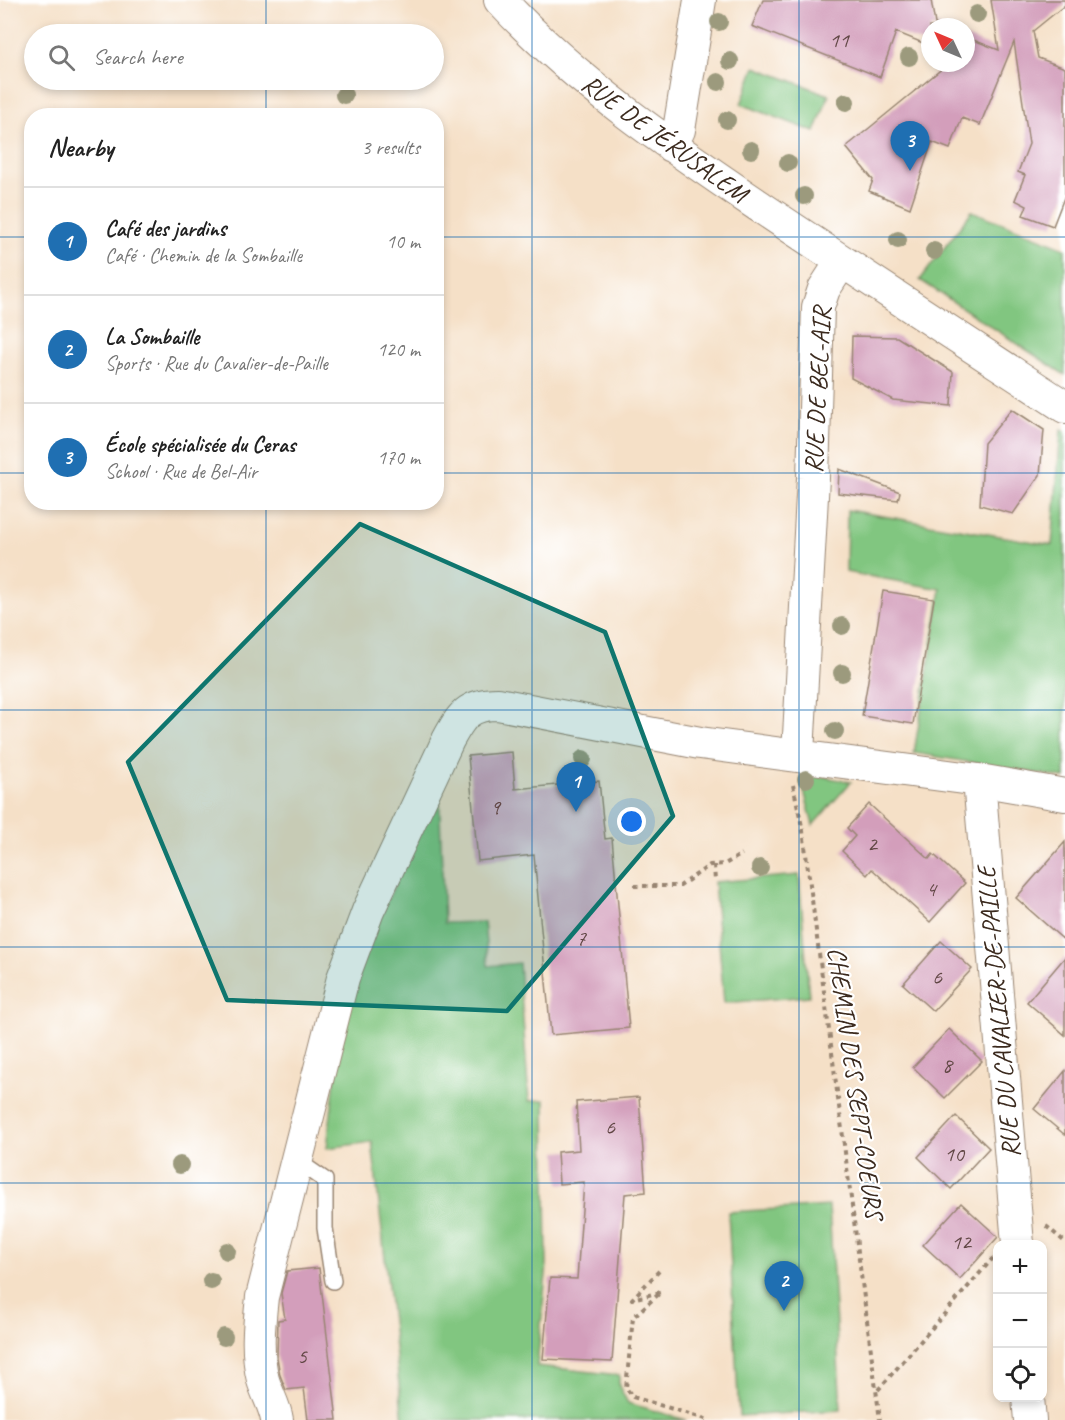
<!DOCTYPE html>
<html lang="en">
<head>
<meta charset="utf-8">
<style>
	:root { --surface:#fff; --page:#f6f6f6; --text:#222; --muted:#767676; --line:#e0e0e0; --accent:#1f6fb2 }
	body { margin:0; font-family:Caveat,sans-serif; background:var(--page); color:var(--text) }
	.controls { position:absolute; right:18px; bottom:18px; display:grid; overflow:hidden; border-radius:12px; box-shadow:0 3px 9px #0003 }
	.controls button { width:54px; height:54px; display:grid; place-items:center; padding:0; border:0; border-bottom:2px solid var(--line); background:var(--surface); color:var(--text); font:30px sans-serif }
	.compass { position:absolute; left:921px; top:18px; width:54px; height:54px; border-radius:50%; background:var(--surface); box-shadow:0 3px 9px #0003; rotate:314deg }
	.you { position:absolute; left:632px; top:822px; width:21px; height:21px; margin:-15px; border:4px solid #fff; border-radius:50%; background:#1a73e8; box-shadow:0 0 0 9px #1a73e833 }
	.badge { display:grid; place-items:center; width:39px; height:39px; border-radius:50%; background:var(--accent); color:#fff; font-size:20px; font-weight:700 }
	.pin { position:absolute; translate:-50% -50px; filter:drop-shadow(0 2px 3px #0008) }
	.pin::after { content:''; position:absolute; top:32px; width:21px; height:18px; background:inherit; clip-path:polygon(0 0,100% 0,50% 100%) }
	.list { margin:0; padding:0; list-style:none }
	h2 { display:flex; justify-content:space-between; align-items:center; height:78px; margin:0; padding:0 24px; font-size:26px }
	h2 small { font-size:20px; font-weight:400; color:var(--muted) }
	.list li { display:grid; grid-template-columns:39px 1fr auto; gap:18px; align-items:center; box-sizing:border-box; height:108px; padding:0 24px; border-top:2px solid var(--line) }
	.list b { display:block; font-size:22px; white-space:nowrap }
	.list p { margin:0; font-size:20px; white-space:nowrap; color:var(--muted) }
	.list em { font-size:20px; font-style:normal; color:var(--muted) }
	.icon { flex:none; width:33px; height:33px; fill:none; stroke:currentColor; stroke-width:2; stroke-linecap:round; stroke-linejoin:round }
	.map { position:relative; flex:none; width:1065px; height:1420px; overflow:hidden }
	.search { position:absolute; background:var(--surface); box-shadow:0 3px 9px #0003; left:24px; top:24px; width:420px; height:66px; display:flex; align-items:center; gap:15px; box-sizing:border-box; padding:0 21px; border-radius:33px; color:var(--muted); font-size:22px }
	.panel { position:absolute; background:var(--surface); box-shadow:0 3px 9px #0003; left:24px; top:108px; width:420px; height:402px; border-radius:24px }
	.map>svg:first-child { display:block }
	.green { fill:#81c680; stroke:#5e784f; stroke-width:1.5 }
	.building { fill:#d39ebb }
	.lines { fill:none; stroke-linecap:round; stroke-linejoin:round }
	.lane-casing { stroke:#988572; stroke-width:18 }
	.street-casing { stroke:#988572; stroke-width:34 }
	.path { stroke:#988572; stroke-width:4; stroke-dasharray:4.5 4.5; stroke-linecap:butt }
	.lane { stroke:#fff; stroke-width:15 }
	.street { stroke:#fff; stroke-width:32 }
	.tree { fill:#9c9a7d }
	.marked { fill:#0f766e; fill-opacity:0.2; stroke:#0f766e; stroke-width:4.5; stroke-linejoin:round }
	.grid { fill:none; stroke:#1f6fb2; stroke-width:1.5; stroke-opacity:0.55 }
	.labels { text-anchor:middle; stroke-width:4.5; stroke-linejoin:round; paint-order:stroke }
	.number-label { font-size:22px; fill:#614745 }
	.street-label { font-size:26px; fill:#3b2a1e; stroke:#fff }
</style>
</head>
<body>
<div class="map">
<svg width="1065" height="1420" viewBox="0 0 1065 1420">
	<rect width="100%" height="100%" fill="#fff"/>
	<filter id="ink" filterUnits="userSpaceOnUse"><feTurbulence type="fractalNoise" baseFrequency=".0167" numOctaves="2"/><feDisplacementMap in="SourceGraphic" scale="12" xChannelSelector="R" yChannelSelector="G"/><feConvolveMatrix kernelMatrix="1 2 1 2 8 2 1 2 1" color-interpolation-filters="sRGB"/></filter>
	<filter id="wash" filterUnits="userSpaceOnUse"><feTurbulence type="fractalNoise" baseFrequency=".008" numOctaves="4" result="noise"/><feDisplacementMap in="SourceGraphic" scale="24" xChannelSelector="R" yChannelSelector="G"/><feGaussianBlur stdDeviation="1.35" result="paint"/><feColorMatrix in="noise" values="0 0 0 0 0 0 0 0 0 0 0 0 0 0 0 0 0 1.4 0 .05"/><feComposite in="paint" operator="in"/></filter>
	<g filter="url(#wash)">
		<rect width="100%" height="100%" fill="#f5e0c7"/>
		<path class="green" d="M 755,67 L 829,95 L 815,132 L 741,104 Z
			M 972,211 L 1065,248 L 1065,375 L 920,280 Z
			M 1061,429 L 1065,432 L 1065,778 L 914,753 L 941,589 L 846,572 L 847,510 L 1052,545 Z
			M 809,774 L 851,782 L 813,825 L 802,783 L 803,776 Z
			M 439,788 L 444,923 L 484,922 L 488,966 L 519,963 L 529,1101 L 545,1100 L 547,1264 L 537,1366 L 619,1375 L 619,1386 L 628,1403 L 686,1420 L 403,1420 L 372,1142 L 327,1148 L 337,1061 L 354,973 Z
			M 799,875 L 809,996 L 724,1003 L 714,882 Z
			M 829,1206 L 841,1410 L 739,1416 L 728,1212 Z"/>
		<g id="blocks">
			<path class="building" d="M 763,0 L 931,0 L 935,24 L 942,27 L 930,27 L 930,46 L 896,32 L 880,77 L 752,26 Z
				M 991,0 L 1065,0 L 1065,5 L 1033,31 L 1038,58 L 1065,68 L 1065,195 L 1053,226 L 1023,215 L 1027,206 L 1015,200 L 1025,175 L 1018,172 L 1029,144 L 1014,42 L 980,125 L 962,118 L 950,149 L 932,142 L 910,208 L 869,191 L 873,180 L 846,147 L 949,63 L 966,63 L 966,37 L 999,50 Z
				M 852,336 L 897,337 L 953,372 L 951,406 L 893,400 L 851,378 Z
				M 1012,409 L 1044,430 L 1040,475 L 1013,514 L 980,505 L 984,443 Z
				M 839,469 L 900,492 L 898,500 L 838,493 Z
				M 883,591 L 934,599 L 913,724 L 862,716 Z
				M 512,752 L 515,789 L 599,781 L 605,839 L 612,838 L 629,1028 L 551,1035 L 534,855 L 478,861 L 468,756 Z
				M 869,804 L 929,859 L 933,854 L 965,883 L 930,922 L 872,869 L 867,875 L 842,851 L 855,836 L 847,828 Z
				M 1065,842 L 1065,941 L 1016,898 Z
				M 941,941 L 972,969 L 933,1011 L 903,984 Z
				M 1065,957 L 1065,1035 L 1027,1002 Z
				M 949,1029 L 982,1061 L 945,1098 L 913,1067 Z
				M 1065,1071 L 1065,1135 L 1034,1109 Z
				M 639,1097 L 646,1192 L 625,1194 L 612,1362 L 543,1359 L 550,1278 L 577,1279 L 584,1182 L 559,1184 L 557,1152 L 579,1150 L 576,1102 Z
				M 956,1116 L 989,1148 L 951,1189 L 918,1157 Z
				M 961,1203 L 998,1237 L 960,1279 L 923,1245 Z
				M 319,1268 L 337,1420 L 308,1420 L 304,1388 L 286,1390 L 280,1375 L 277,1357 L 278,1320 L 285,1319 L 281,1293 L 287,1271 Z"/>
		</g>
	</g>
	<g filter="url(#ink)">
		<use href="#blocks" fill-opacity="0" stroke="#988572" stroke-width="1.5"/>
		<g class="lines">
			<g class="lane-casing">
				<path id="lane" d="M 296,1160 L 325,1180 L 325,1228 L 333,1281"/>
			</g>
			<g class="street-casing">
				<path id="street" d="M 500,0 C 577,83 669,145 762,208 C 862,275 964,341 1065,407
					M 671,146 L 679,130 L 700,0
					M 798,754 L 813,478 L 818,307 L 824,289 L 842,261
					M 979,780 L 1018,1244
					M 1028,1398 L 1030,1420
					M 277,1420 C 275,1406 267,1394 263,1380 C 256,1352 259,1325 262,1297 L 343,978 L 368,911 L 448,740 C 461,716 468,704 498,704 L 700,743 L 979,780 L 1065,795"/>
			</g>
			<path class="path" d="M 793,785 L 803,831 L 880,1420
				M 714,865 L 715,882
				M 634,886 L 680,886 L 710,865 L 725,864 L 742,854
				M 1046,1226 L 1065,1242
				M 659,1271 L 632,1299 L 661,1292 L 633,1317 L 626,1388 L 633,1397 L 709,1420
				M 878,1390 L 993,1258"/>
			<use href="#lane" class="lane"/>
			<use href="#street" class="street"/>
		</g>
		<g class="tree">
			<circle cx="977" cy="14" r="9"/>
			<circle cx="719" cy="22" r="9"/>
			<circle cx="909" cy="57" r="9"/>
			<circle cx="730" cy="61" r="9"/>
			<circle cx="718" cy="82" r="9"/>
			<circle cx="344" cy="95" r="9"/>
			<circle cx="846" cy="102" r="9"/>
			<circle cx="727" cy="120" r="9"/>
			<circle cx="751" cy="150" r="9"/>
			<circle cx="788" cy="163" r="9"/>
			<circle cx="804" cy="196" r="9"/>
			<circle cx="898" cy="240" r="9"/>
			<circle cx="934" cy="251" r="9"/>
			<circle cx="842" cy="626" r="9"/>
			<circle cx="842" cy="673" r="9"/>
			<circle cx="835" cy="731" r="9"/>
			<circle cx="583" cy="759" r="9"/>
			<circle cx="806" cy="779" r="9"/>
			<circle cx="760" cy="868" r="9"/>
			<circle cx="180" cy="1165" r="9"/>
			<circle cx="227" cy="1251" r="9"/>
			<circle cx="211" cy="1281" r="9"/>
			<circle cx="224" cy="1337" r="9"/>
		</g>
	</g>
	<path class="marked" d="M 360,524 L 605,632 L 673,816 L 507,1011 L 227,1000 L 128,762 Z"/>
	<path class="grid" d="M 266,0 L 266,34M 532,0 L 532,1420M 799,0 L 799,1420M 266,80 L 266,116M 0,237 L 32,237M 436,237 L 1065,237M 0,473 L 32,473M 436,473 L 1065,473M 266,502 L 266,1420M 0,710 L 1065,710M 0,947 L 1065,947M 0,1183 L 1065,1183"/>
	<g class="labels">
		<g class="number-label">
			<text x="839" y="47">11</text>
			<text x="495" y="814">9</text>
			<text x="872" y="851">2</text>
			<text x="931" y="896">4</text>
			<text x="581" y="945">7</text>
			<text x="937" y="984">6</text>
			<text x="947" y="1072">8</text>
			<text x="610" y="1134">6</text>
			<text x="954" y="1161">10</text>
			<text x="961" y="1249">12</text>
			<text x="302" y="1363">5</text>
		</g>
		<g class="street-label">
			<text transform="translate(665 138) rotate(36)" y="9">RUE DE JÉRUSALEM</text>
			<text transform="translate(817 390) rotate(-87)" y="9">RUE DE BEL-AIR</text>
			<text transform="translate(998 1012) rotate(-95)" y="9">RUE DU CAVALIER-DE-PAILLE</text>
			<text transform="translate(856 1083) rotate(82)" y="9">CHEMIN DES SEPT-COEURS</text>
		</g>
	</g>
</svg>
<div class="controls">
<button>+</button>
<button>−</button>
<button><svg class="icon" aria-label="locate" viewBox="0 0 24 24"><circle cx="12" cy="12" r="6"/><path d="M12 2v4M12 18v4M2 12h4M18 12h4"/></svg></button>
</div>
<svg class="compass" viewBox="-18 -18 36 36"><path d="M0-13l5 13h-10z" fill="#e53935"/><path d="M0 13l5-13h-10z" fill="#767676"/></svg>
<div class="you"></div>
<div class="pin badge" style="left:576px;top:812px">1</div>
<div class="pin badge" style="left:784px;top:1311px">2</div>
<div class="pin badge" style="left:910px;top:171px">3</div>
<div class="search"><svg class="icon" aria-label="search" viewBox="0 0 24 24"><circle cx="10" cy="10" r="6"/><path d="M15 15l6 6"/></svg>Search here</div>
<section class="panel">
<h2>Nearby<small>3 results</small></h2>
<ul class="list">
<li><span class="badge">1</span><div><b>Café des jardins</b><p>Café · Chemin de la Sombaille</p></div><em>10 m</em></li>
<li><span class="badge">2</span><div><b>La Sombaille</b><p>Sports · Rue du Cavalier-de-Paille</p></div><em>120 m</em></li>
<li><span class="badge">3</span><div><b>École spécialisée du Ceras</b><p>School · Rue de Bel-Air</p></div><em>170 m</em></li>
</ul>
</section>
</div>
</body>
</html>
